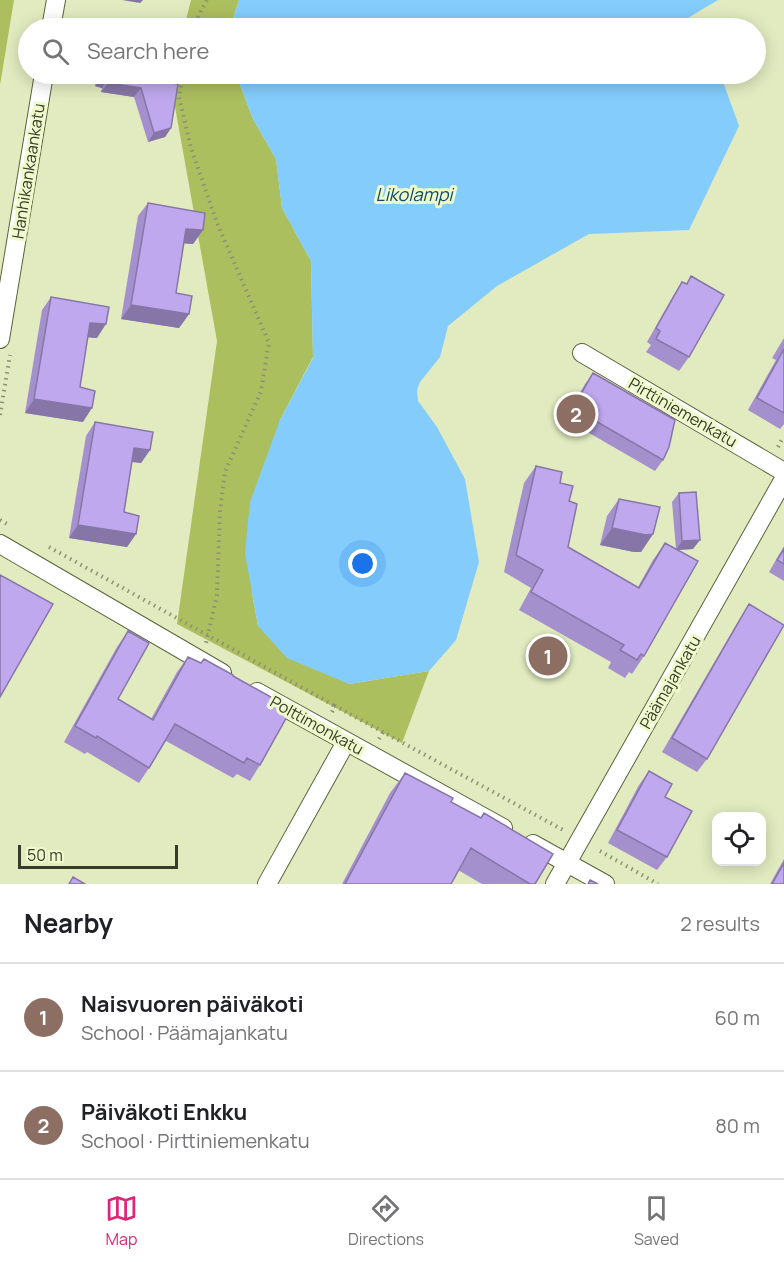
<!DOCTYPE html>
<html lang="en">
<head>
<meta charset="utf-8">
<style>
	:root { --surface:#fff; --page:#f6f6f6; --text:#202124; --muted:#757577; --line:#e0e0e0; --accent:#db2777 }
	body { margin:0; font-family:Manrope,sans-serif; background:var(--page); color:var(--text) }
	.controls { position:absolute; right:18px; bottom:18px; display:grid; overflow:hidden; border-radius:12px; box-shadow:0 3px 15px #0003 }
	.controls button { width:54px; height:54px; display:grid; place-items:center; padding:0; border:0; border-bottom:2px solid var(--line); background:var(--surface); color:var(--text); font:30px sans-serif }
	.scale { position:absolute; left:18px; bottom:15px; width:160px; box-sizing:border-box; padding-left:6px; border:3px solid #373b2a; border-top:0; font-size:16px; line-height:21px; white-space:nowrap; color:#373b2a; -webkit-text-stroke:4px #eef9cc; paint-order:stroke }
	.you { position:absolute; left:363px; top:564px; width:21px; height:21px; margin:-15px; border:4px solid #fff; border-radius:50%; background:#1a73e8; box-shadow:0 0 0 9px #1a73e833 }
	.badge { display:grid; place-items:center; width:39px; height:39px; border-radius:50%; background:var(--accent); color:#fff; font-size:20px; font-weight:700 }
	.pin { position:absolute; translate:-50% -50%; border:3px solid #fff; box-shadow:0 2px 6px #0006 }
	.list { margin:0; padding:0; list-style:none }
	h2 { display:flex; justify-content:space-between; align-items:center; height:78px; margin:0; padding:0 24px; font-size:26px }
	h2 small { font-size:20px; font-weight:400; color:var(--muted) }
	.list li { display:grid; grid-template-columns:39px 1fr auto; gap:18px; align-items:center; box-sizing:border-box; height:108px; padding:0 24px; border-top:2px solid var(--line) }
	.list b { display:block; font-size:22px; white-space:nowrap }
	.list p { margin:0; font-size:20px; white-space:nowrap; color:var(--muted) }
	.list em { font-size:20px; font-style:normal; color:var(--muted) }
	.icon { flex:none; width:33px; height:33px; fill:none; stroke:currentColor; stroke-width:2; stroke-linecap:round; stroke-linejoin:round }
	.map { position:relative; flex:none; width:784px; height:884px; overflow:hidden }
	.search { position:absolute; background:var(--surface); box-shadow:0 3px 15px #0003; left:18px; right:18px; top:18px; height:66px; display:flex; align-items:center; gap:15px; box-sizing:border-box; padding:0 21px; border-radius:33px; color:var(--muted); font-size:22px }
	.sheet { height:294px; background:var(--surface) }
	nav { display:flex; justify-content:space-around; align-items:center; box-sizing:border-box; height:84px; border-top:2px solid var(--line); background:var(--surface); font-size:16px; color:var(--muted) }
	nav a { display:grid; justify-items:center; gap:3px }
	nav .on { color:var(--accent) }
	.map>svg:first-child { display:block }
	.green { fill:#acbf5e }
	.water { fill:#83ccfc }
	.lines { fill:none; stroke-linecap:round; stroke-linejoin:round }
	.minor-casing { stroke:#5b633c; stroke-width:20 }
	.path { stroke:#8b9274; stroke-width:4; stroke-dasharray:1.5 4.5; stroke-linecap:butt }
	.minor { stroke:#fff; stroke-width:18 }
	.wall { fill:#a490cd }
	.shaded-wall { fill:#8676a7 }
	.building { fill:#bfa8ee; stroke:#8676a7; stroke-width:1.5 }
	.labels { text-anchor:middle; stroke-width:6; stroke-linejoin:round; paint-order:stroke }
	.street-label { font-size:16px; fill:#373b2a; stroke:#eef9cc }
	.water-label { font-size:18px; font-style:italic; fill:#114b6b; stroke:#eef9cc }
</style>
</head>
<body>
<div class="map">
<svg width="784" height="884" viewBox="0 0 784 884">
	<rect width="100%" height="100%" fill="#e1ebbf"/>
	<path class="green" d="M 0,0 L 14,0 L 0,85 Z
		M 191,0 L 239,0 L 230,28 L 184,28 Z
		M 171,74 L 236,74 L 253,119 L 276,159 L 282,208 L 311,261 L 313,357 L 280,420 L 252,593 L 258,626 L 349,684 L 429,671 L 402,743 L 177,624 L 217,341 L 170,79 Z"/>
	<path class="water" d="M 239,0 L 718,0 L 671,28 L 230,28 Z
		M 236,74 L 684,74 L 722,79 L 739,126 L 689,230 L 589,234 L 497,286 L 448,326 L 440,357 L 420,382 L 417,390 L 418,401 L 437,427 L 465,479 L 479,562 L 456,640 L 429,671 L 349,684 L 287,658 L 258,626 L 245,553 L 250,502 L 280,420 L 313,358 L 311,261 L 282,208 L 276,159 L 253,119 Z"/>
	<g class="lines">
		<g class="minor-casing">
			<path id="minor" d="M 51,28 L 56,0
				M 0,339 L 44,74
				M 582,353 L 784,472
				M 0,544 L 222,673
				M 257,692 L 503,828
				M 533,844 L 605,884
				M 267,884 L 346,742
				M 555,884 L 784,479"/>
		</g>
		<path class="path" d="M 192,28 L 207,0
			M 183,74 L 179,97 L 191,148 L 217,223 L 269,343 L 261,391 L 225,472 L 220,510 L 217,595 L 206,643
			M 0,415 L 10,355
			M 778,447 L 782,439 L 784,440
			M 0,520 L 9,525
			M 49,547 L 335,706
			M 332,712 L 335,706 L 565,831
			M 379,739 L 383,732
			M 600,851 L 658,884"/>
		<use href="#minor" class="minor"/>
	</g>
	<path class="wall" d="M 97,74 L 155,74 L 154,80 L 171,128 L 165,137 L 148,142 L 134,97 L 101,92 L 102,88 L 95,86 Z
		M 148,203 L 203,230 L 193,244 L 184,243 L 176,293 L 189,314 L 179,328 L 121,319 L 138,216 Z
		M 691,276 L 689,357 L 679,371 L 646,352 L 651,345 L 647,342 L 673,296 L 682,282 L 686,284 Z
		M 51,297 L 97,338 L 88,337 L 80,387 L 83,422 L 25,413 L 42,310 Z
		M 784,338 L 784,424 L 780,429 L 748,410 L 776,360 L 772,358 Z
		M 593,373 L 663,460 L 655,471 L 565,419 L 585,384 Z
		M 95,422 L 150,450 L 141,463 L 132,462 L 124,512 L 136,534 L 127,547 L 69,538 L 86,436 Z
		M 536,466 L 560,483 L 569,501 L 568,547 L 638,587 L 653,560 L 665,543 L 676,549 L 672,502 L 679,493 L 693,549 L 678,550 L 644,656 L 632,674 L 629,672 L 625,678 L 608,668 L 611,662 L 519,610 L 531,588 L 504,572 L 524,483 Z
		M 619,499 L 653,534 L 641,552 L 634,552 L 600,545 L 607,516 Z
		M 784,546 L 784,581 L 769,572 Z
		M 749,604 L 707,759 L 697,772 L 662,752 L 740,618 Z
		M 128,631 L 118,699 L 151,719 L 177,672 L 188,657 L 201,663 L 204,659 L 233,676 L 275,706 L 260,765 L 250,781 L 237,774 L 233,778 L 166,741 L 149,768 L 139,783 L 87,752 L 85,754 L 64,742 L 117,647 Z
		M 649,771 L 665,797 L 667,857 L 657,870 L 608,843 L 639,785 Z
		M 405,773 L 451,802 L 535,884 L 482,884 L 458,870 L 451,884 L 342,884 L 390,793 Z
		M 784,859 L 784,884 L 770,884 Z"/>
	<path class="shaded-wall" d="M 122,0 L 143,0 L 140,3 Z
		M 102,77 L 108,79 L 102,88 L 95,86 Z
		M 108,83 L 141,88 L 134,97 L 101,92 Z
		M 171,128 L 165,137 L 148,142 L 154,133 Z
		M 186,229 L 203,230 L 193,244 L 177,243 Z
		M 131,305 L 189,314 L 179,328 L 121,319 Z
		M 90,323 L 106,324 L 97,338 L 81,337 Z
		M 34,399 L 92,408 L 83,422 L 25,413 Z
		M 134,448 L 150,450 L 141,463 L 125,461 Z
		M 78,525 L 136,534 L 127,547 L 69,538 Z
		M 612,528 L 653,534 L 641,552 L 634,552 L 600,545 Z
		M 700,540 L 693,549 L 676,550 L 682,541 Z"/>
	<path class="building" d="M 102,74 L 155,74 L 154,80 L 178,84 L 171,128 L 154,133 L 141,88 L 108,83 L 108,79 L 102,77 Z
		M 148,203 L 205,213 L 203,230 L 186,229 L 176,293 L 192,296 L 189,314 L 131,305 Z
		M 691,276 L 724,295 L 689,357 L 656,339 L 660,331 L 656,328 L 682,282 L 687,284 Z
		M 51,297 L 109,307 L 106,324 L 90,323 L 80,387 L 95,391 L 92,408 L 34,399 Z
		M 784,349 L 784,413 L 757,398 Z
		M 593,373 L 675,420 L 669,447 L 663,460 L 573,408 Z
		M 95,422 L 153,432 L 150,450 L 134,448 L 124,512 L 139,516 L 136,534 L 78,525 Z
		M 536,466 L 562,472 L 560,483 L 573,486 L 569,501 L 577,504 L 568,547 L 639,588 L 665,543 L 698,561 L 644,656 L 641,654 L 637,660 L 620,650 L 624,645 L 531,592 L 543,570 L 516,555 Z
		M 696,492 L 700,540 L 682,541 L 679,493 Z
		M 619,499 L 660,507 L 653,534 L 646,535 L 612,528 Z
		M 784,549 L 784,564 L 777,560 Z
		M 0,575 L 53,604 L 0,697 Z
		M 749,604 L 784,625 L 707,759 L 672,738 Z
		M 128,631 L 149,643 L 118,699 L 153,720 L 188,657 L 201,663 L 204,659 L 233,675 L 233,676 L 278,701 L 275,706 L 289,713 L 260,765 L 247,758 L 244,763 L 175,724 L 149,768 L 97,736 L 96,738 L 75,726 Z
		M 649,771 L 672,784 L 665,797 L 692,811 L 667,857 L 617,830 Z
		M 405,773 L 453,798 L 451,802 L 481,818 L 484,813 L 553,854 L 535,884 L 530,884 L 471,848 L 451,884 L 345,884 Z
		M 784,863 L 784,884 L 772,884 Z
		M 73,877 L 85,884 L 69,884 Z
		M 590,880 L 598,884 L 588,884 Z"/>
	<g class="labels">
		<g class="street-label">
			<text transform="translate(28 171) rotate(-81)" y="6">Hanhikankaankatu</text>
			<text transform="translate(683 412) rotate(30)" y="6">Pirttiniemenkatu</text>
			<text transform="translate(670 682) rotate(-60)" y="6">Päämajankatu</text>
			<text transform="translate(317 725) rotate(29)" y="6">Polttimonkatu</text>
		</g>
		<g class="water-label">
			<text x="414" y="201">Likolampi</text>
		</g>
	</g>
</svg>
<div class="controls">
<button><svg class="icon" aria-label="locate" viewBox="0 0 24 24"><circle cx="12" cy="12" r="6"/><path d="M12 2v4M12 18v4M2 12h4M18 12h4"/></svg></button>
</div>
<div class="scale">50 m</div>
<div class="you"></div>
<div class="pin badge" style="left:548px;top:656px;background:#8d6e63">1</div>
<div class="pin badge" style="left:576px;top:414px;background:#8d6e63">2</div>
<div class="search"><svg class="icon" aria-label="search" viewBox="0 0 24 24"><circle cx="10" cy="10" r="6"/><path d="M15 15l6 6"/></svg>Search here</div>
</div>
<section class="sheet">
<h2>Nearby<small>2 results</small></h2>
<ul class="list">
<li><span class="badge" style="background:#8d6e63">1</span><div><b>Naisvuoren päiväkoti</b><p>School · Päämajankatu</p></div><em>60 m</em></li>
<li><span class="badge" style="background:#8d6e63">2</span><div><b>Päiväkoti Enkku</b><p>School · Pirttiniemenkatu</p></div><em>80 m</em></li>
</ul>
</section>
<nav>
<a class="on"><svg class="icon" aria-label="map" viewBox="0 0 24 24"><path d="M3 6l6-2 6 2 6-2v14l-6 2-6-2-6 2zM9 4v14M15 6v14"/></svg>Map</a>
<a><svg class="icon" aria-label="directions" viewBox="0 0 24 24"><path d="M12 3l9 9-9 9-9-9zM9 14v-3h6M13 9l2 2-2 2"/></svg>Directions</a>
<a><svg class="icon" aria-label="saved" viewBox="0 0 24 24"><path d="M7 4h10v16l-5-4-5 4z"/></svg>Saved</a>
</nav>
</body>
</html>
